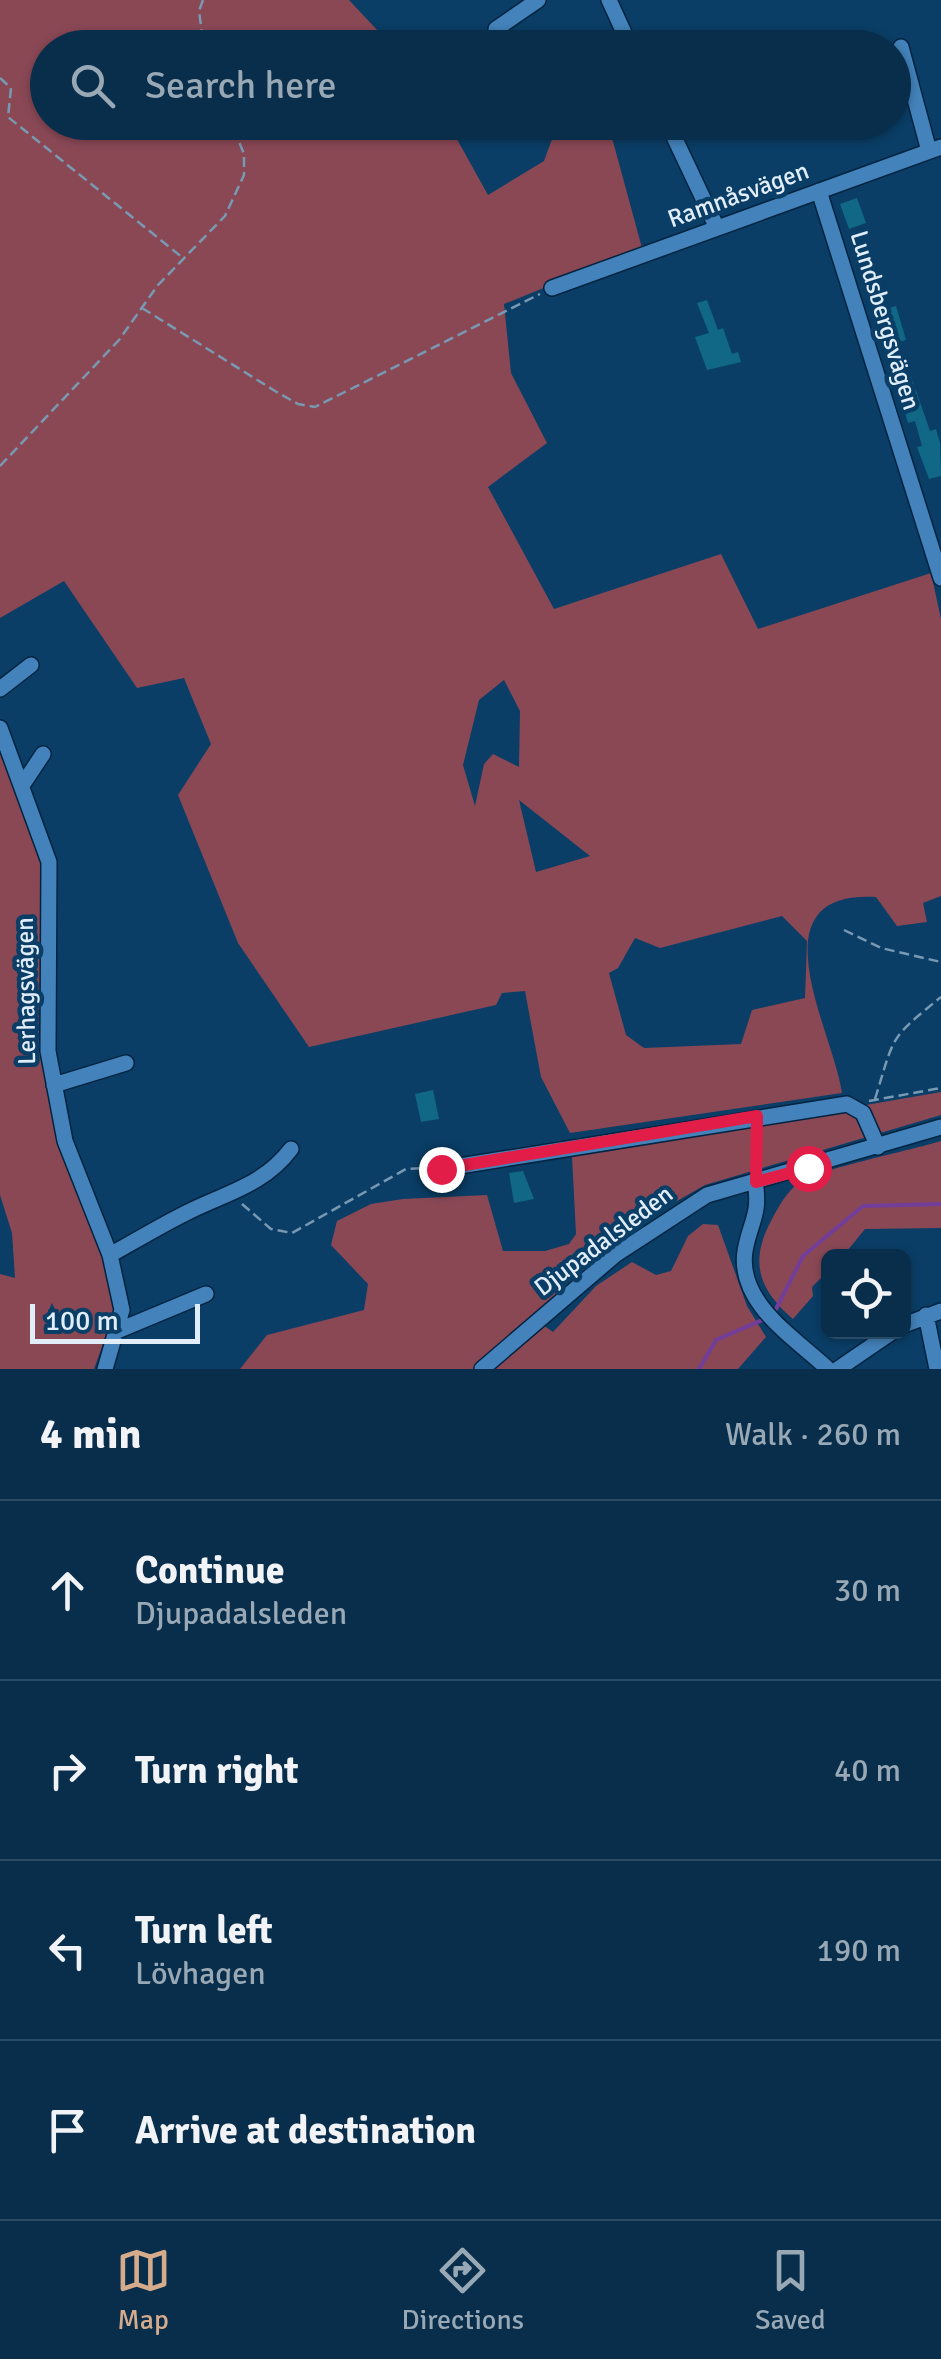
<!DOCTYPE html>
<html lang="en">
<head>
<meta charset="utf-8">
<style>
	:root { --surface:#082e4c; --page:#163a56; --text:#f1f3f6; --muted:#98a8b5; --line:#294a64; --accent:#d6ab8b }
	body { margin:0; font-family:Signika,sans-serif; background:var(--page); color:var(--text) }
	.controls { position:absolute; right:30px; bottom:30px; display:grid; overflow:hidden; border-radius:15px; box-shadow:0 2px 8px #0004 }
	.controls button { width:90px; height:90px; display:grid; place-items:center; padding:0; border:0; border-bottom:2px solid var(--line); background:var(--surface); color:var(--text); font:50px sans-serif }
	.scale { position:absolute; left:30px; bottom:25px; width:170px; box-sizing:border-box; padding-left:10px; border:5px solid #e1eefa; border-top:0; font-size:28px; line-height:35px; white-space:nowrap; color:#e1eefa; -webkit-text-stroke:8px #0a3e66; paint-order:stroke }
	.stop { position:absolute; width:30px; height:30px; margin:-22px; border:8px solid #e11d48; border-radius:50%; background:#fff }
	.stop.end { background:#e11d48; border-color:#fff; box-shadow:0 2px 10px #0008 }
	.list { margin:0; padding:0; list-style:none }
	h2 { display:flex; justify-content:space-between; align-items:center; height:130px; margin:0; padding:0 40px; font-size:42px }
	h2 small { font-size:32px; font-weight:400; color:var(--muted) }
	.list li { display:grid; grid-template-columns:65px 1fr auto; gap:30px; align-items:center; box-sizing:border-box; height:180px; padding:0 40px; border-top:2px solid var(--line) }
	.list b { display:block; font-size:38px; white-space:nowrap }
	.list p { margin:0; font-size:32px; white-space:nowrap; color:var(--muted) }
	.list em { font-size:32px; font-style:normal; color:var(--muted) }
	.icon { flex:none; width:55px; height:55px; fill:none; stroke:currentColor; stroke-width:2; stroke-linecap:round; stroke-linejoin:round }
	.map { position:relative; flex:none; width:941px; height:1369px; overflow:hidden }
	.search { position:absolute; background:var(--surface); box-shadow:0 2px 8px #0004; left:30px; right:30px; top:30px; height:110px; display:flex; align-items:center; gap:25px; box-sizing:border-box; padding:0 35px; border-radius:55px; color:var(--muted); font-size:38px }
	.sheet { height:850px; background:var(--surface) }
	nav { display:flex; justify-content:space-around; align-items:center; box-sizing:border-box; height:140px; border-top:2px solid var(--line); background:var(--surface); font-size:28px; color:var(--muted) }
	nav a { display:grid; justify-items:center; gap:5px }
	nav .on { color:var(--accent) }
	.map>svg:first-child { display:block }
	.green { fill:#8a4855; fill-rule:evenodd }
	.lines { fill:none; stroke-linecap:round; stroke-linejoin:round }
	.stream { stroke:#723e9a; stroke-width:4 }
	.building { fill:#116886 }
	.minor-casing { stroke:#022440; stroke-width:18 }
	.path { stroke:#7999b2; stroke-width:2.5; stroke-dasharray:10 5; stroke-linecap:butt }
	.minor { stroke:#4382ba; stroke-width:15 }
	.route { stroke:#e11d48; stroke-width:12 }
	.labels { text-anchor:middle; stroke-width:9; stroke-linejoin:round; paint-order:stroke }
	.street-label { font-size:25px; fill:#e1eefa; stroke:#0a3e66 }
</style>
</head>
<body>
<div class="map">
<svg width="941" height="1369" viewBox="0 0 941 1369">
	<rect width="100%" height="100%" fill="#0a3e66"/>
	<path class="green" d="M 0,0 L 349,0 L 393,47 L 48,48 L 48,122 L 448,123 L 488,195 L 544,161 L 558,123 L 608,123 L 642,248 L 504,304 L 511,373 L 547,443 L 488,487 L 554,609 L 721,554 L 758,629 L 931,573 L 941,619 L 941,896 L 923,903 L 927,922 L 897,926 L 876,897 C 751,890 834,1033 842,1093 L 570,1133 L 541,1077 L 525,991 L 502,993 L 496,1005 L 309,1047 L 238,943 L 178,795 L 211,744 L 184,678 L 137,688 L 64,581 L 0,618 ZM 504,680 L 520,711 L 519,767 L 493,754 L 484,764 L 475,806 L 463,765 L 479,700 ZM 519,800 L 590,856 L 536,872 ZM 782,916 L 807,941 L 805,998 L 752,1010 L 741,1044 L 644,1048 L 626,1035 L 609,973 L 618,968 L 635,938 L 660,948 Z
		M 0,752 L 45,862 L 44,1052 L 107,1257 L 117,1306 L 94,1369 L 0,1369 L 0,1274 L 15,1278 L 12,1233 L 0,1195 Z
		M 941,1092 L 941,1115 L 705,1185 L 635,1225 L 532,1317 L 553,1332 L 596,1286 L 632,1262 L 656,1275 L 671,1271 L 688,1236 L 703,1224 L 718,1225 L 747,1306 L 766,1337 L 738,1369 L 240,1369 L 267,1335 L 364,1310 L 368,1284 L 331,1245 L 337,1221 L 371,1204 L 403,1199 L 487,1195 L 503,1251 L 545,1251 L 569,1244 L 576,1234 L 572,1156 Z
		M 941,1141 L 941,1228 L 865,1229 L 843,1256 L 828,1256 L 828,1271 L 812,1287 L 813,1296 L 793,1319 C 758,1289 749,1261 772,1219 C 779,1206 787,1191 800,1182 C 820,1169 912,1150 941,1141 Z"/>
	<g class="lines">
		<path class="stream" d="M 775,1311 L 803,1256 L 863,1206 L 941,1204
			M 699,1369 L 716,1340 L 767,1318"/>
	</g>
	<path class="building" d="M 857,198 L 866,223 L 849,229 L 840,204 Z
		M 707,300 L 718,330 L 723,328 L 732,354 L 738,352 L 741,362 L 707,370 L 695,337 L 709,333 L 697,303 Z
		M 896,306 L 906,340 L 884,346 L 874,313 Z
		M 911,376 L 930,431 L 936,429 L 940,443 L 941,476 L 929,479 L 917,447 L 922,446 L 915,421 L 908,423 L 896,380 Z
		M 433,1090 L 439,1119 L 421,1122 L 415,1094 Z
		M 523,1171 L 534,1199 L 514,1203 L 509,1173 Z"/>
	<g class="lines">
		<g class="minor-casing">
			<path id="minor" d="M 609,0 L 631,48
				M 496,29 L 538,0
				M 901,47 L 929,151
				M 667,122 L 717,228
				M 819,191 L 941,578
				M 552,288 L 941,147
				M 0,689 L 31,665
				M 0,728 L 49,862 L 48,1051 L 65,1141 L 110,1255 L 122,1310 L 105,1369
				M 23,784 L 43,754
				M 54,1085 L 126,1063
				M 441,1169 L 847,1104 L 863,1113 L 878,1147
				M 755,1182 C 761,1214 750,1222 745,1251 C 737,1303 795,1338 828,1369
				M 110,1255 C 135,1241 160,1226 186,1213 C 225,1193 263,1186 291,1149
				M 926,1315 L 937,1369
				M 904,1325 L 941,1311
				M 117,1331 L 206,1294
				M 482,1369 L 615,1255 L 707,1195 L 941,1127
				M 838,1369 L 892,1332"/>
		</g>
		<path class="path" d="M 203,0 L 199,11 L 204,48
			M 0,78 L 11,88 L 8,117 L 183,258
			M 142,308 L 275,391 L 298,404 L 315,407 L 540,294
			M 0,466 L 119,340 L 158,285 L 225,216 L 244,175 L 244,154 L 231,122
			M 844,930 L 881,948 L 941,962
			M 875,1099 C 895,1035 888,1040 941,997
			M 869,1101 L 941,1088
			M 757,1133 L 758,1164
			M 242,1204 L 271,1229 L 292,1233 L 406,1169 L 427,1168"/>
		<use href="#minor" class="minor"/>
	</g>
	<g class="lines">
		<path class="route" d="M 441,1169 L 757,1116 L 756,1182 L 808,1168"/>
	</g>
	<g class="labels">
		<g class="street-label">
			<text transform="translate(738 194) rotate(-20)" y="9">Ramnåsvägen</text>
			<text transform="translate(886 320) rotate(73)" y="9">Lundsbergsvägen</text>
			<text transform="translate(25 991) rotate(-91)" y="9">Lerhagsvägen</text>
			<text transform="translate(603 1240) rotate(-37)" y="9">Djupadalsleden</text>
		</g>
	</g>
</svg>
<div class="controls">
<button><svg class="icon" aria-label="locate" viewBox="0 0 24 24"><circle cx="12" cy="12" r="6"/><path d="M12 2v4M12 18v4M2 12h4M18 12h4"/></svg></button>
</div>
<div class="scale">100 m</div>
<div class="stop" style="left:808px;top:1168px"></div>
<div class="stop end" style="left:441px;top:1169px"></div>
<div class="search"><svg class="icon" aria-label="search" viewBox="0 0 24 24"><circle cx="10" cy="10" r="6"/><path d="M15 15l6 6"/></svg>Search here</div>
</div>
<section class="sheet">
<h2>4 min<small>Walk · 260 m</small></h2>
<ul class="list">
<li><svg class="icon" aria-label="ahead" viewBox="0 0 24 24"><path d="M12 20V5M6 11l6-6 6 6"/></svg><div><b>Continue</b><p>Djupadalsleden</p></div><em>30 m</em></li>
<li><svg class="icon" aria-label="right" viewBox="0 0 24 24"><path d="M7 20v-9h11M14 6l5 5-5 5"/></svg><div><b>Turn right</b></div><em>40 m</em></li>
<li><svg class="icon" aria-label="left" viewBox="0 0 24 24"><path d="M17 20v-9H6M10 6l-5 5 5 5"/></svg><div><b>Turn left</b><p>Lövhagen</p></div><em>190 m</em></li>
<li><svg class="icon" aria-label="arrive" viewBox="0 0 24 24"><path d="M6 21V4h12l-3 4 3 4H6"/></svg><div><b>Arrive at destination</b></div></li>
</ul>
</section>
<nav>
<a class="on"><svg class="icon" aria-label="map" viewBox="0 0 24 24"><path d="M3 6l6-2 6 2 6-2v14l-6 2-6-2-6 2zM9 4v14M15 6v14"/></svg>Map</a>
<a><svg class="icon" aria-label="directions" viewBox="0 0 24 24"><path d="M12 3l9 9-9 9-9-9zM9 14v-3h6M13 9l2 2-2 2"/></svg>Directions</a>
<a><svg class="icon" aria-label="saved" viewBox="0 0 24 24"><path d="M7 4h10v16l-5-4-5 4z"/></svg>Saved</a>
</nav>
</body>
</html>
